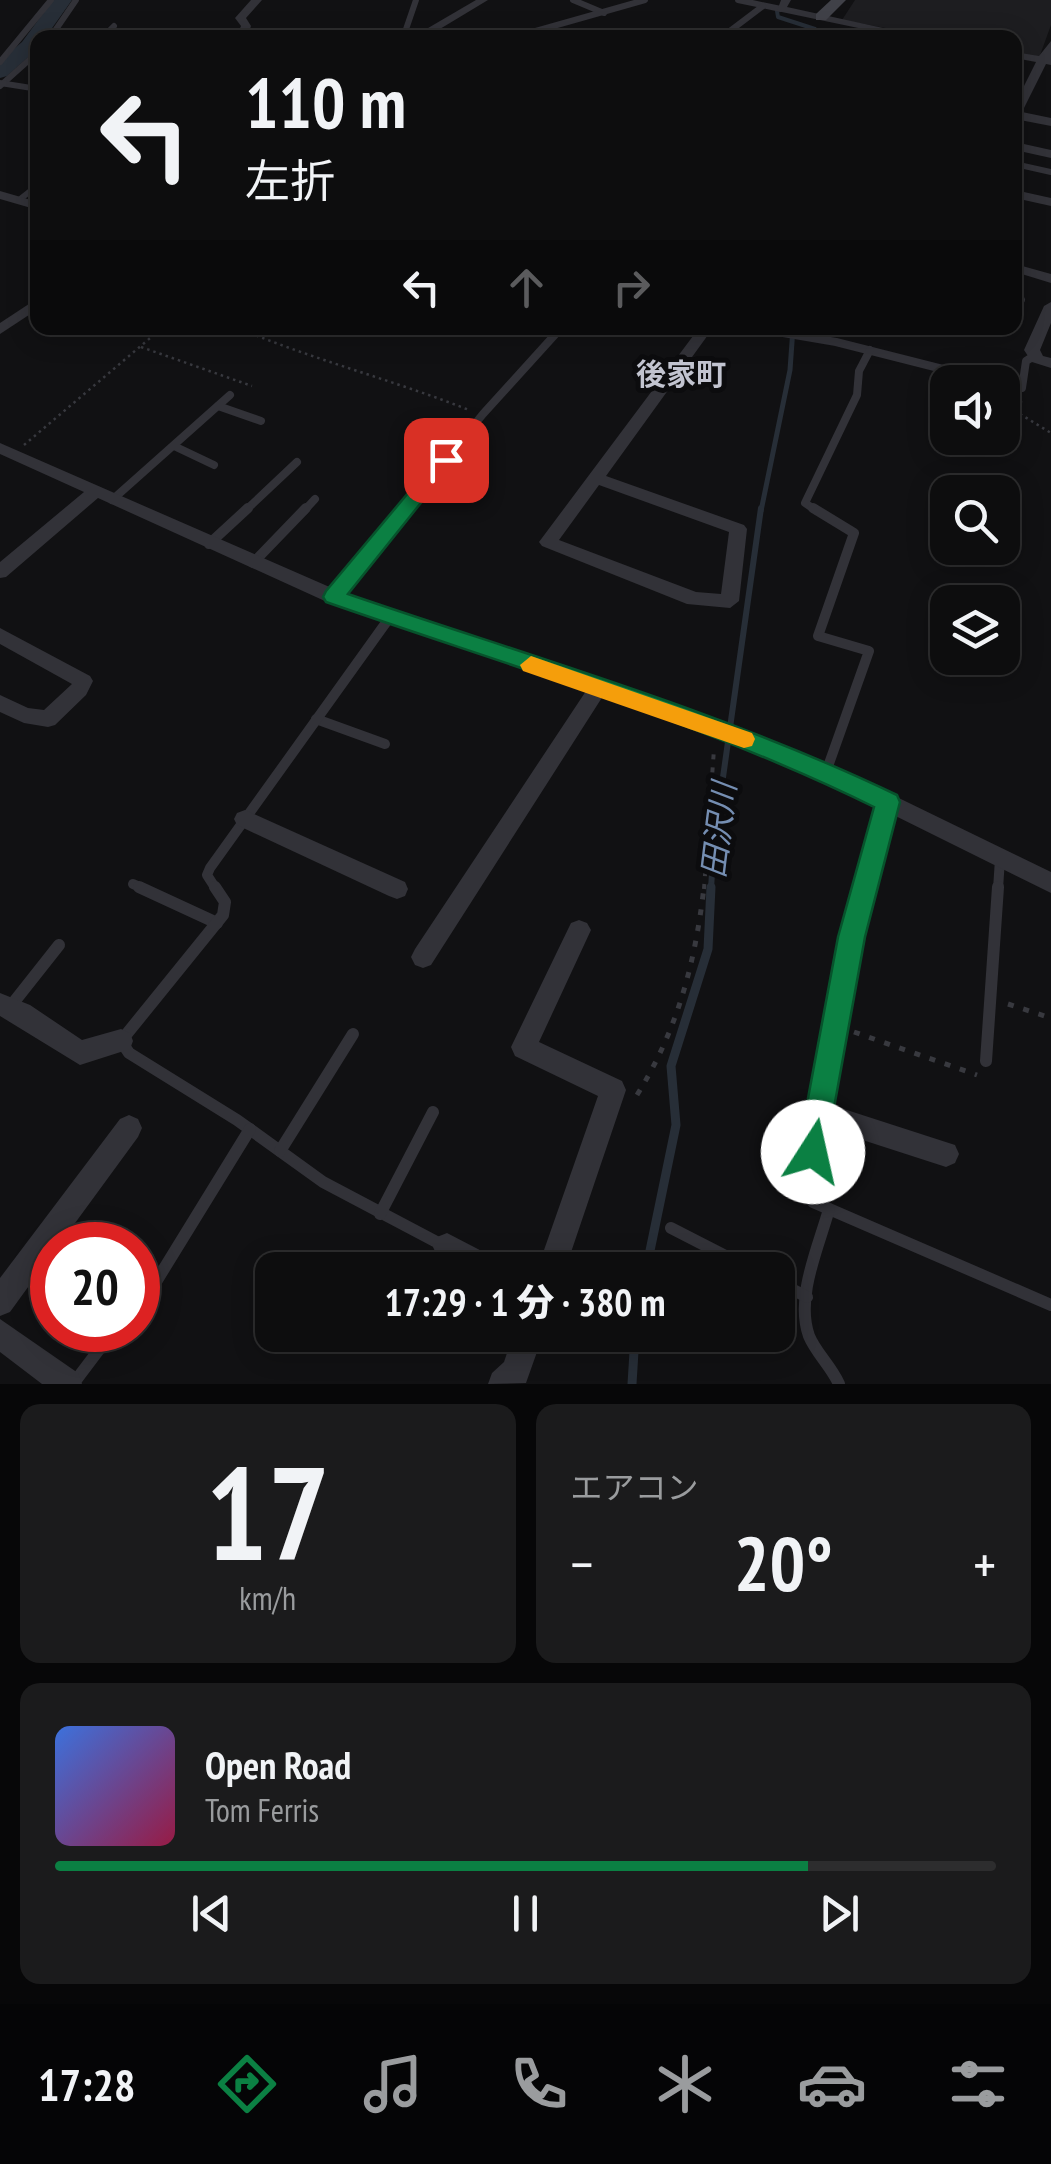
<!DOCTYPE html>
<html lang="ja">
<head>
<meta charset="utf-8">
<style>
	body { margin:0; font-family:"PT Sans Narrow","Noto Sans JP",sans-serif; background:#1b1b1c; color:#f1f3f6; height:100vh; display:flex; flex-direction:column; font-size:38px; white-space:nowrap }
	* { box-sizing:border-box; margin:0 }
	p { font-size:32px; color:#9a9c9e }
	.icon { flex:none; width:55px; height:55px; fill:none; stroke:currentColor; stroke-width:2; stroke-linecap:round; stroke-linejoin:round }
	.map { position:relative; height:1384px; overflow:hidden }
	.details { display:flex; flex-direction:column; gap:20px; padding:20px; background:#070708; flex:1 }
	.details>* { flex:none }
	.hud { position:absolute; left:30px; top:30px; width:992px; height:305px; border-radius:20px; box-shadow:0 5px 25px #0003,0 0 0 2px #2d2d2e; background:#0d0d0e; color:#f1f3f6; overflow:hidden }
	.tools { position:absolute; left:930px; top:365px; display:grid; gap:20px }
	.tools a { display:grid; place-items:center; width:90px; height:90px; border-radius:20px; background:#0d0d0e; box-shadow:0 5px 25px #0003,0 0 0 2px #2d2d2e; font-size:50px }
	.speed { position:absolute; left:30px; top:1222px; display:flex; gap:20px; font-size:50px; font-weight:700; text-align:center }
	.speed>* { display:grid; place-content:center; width:130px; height:130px; border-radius:50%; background:#0d0d0e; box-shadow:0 5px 25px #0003,0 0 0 2px #2d2d2e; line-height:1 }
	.speed .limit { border:15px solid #d22; background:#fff; color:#111 }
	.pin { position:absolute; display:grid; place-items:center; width:85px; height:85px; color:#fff; margin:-42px; border-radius:20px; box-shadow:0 5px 15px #0006 }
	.me { position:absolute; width:110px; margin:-55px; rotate:10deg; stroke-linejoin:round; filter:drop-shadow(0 0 8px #0008) }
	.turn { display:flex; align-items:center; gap:35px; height:210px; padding:0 50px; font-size:45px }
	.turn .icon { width:130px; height:130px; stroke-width:2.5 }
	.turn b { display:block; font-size:70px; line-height:85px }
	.lanes { display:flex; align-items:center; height:95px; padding:0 50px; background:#0003; justify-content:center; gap:50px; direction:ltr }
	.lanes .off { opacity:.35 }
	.big { font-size:75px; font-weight:800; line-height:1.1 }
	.details .card { flex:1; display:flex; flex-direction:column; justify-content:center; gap:15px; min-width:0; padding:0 35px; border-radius:20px; background:#1b1b1c }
	.details .dial { align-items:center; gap:0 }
	.dial b { font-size:130px; line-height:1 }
	.song { display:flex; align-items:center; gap:30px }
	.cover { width:120px; height:120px; border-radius:15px; background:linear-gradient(135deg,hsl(220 70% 55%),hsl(340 70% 35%)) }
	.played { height:10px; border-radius:5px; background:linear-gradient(90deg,#0b8043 80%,#2d2d2e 80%) }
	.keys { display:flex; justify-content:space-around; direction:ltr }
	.heat { display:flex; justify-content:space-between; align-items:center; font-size:55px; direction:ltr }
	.details .tiles { flex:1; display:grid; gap:20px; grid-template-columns:1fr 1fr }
	.card:last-child { grid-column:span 2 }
	.trip { position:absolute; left:255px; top:1252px; width:540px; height:100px; border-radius:20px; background:#0d0d0e; box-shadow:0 5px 25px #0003,0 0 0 2px #2d2d2e; font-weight:800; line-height:100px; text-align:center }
	.dock { display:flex; height:160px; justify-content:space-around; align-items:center; background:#050506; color:#9a9c9e }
	.dock .icon { width:70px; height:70px }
	.dock .active { color:#0b8043 }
	.dock b { font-size:45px; color:#f1f3f6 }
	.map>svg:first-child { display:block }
	.built { fill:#1d1d20 }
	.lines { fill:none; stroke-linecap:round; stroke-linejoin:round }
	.stream-far3 { stroke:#272e37; stroke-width:4 }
	.stream-far2 { stroke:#272e37; stroke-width:5 }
	.stream-far1 { stroke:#272e37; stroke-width:6 }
	.stream { stroke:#272e37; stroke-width:9 }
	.river { fill:#272e37; fill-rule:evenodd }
	.path-far2 { stroke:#38393f; stroke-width:2.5; stroke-dasharray:2.5 4; stroke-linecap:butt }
	.path-far1 { stroke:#38393f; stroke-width:4; stroke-dasharray:5 8; stroke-linecap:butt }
	.path { stroke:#38393f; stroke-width:5; stroke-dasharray:6 10; stroke-linecap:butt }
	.lane-far3 { stroke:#323238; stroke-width:6 }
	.lane-far2 { stroke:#323238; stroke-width:8 }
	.lane-far1 { stroke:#323238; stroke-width:10 }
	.lane { stroke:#323238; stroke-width:12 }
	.street { fill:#323238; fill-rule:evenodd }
	.secondary { fill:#404148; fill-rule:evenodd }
	.route { fill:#0b8043; stroke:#07532c; stroke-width:2.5 }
	.slow { fill:#f59e0b }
	.labels { text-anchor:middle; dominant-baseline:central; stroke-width:10; stroke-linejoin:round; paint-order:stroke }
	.far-quarter-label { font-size:30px; font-weight:bold; fill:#c2c4d0; stroke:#0c0c0e }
	.water-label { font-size:32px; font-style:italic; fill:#758eb2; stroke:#0c0c0e }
</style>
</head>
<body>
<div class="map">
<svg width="1051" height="1384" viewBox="0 0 1051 1384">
	<rect width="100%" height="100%" fill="#111113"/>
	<path class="built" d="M855,0H1051V25L1039,58L1015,53V38L934,37L842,20Z"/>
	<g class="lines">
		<path class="stream-far3" d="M777,11L778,17L815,29L821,38"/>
		<path class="stream-far2" d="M761,511L790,370L793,328"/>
		<path class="stream-far1" d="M711,889L714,841L761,508"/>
		<g class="stream">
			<path d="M646,1270L676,1125L671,1066L708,949L711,887"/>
			<path d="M632,1384L635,1335"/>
		</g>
		<path class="river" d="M53,0H72L45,38H38L36,50L7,76L0,78V61L22,42Z"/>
		<g class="path-far2">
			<path d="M238,328C314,360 393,380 469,410"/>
			<path d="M141,347L252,386"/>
			<path d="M1021,401L1020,414L1051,433"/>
			<path d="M24,445L162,328"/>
		</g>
		<path class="path-far1" d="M704,889L714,749"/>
		<g class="path">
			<path d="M1008,1004L1051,1018"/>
			<path d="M854,1032L977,1075"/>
			<path d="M637,1095C678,1029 695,963 704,887"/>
		</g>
		<g class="lane-far3">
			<path d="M573,0L604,13"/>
			<path d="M738,0L781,9"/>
			<path d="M50,38L76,0"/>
			<path d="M102,38L114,26"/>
			<path d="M403,38L416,0"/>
			<path d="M511,38L645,0"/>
			<path d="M689,38L696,32L722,37L763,6"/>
			<path d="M0,62L51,0"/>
			<path d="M0,86L38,52"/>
			<path d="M1015,164L1051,172"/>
			<path d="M19,200L38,185"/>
		</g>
		<g class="lane-far2">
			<path d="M1015,298L1021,300"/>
			<path d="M754,328L836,342L994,382"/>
			<path d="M1002,385L1022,388L1026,361L1034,356"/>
			<path d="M218,406L261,421"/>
			<path d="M174,446L214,465"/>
			<path d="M112,500L230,395"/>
			<path d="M245,511L297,462"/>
			<path d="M304,511L315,499"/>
			<path d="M404,511L483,414L561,328"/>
			<path d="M817,511L805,503L857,395L859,371L870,350"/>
		</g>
		<g class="lane-far1">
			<path d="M813,508L854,533L818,636L869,651L826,772"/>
			<path d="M209,544L248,508"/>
			<path d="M253,563L306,508"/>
			<path d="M334,597L406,508"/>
			<path d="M316,719L385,744"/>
			<path d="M133,884L144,889"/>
			<path d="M216,889L207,875L210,868L390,617"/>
			<path d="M865,889L888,803"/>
			<path d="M998,889L1000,859"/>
		</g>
		<g class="lane">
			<path d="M139,887L217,923"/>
			<path d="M215,887L225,902L223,915L121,1041L129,1053L237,1120L323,1182L446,1247"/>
			<path d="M866,887L852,937L806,1191L813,1202L1051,1305"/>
			<path d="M10,1007L59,945"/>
			<path d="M986,1061L998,887"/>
			<path d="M280,1151L353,1034"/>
			<path d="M829,1209C819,1246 795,1297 809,1336C816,1353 831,1366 839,1384"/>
			<path d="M380,1214L433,1112"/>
			<path d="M671,1228L753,1270"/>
			<path d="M778,1282L807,1297"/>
			<path d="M138,1311L250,1129"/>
			<path d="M73,1384L101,1347L120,1330"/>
		</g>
		<g class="street">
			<path d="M251,0H262L246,18L251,26L247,38H236L241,26L235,18Z"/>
			<path d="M476,0H488L425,38H411Z"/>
			<path d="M781,0H791L787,7L929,38H906L777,11Z"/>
			<path d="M1051,41V65L1046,64L1022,112L1051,118V126L1015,119V104L1036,62L1015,58V52L1039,56Z"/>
			<path d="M0,80L38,86V92L0,86Z"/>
			<path d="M1015,142L1051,150V158L1015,150Z"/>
			<path d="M1015,190L1051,198V206L1015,198Z"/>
			<path d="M0,191L38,202V210L0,199Z"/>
			<path d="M1015,264L1051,274V283L1015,272Z"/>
			<path d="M38,298V309L0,334V323Z"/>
			<path d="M1051,302V323L1040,350L1043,356L1051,358V368L1032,362L1024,350L1044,306Z"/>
			<path d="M699,328H713L606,476L744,525L747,529L739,601L730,608L687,604L542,546L539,542ZM599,485L729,532L721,594L696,592L559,540Z"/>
			<path d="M0,443L341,592L632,691L833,766L1051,872V893L819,778L603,696L431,965L423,968L415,965L411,957L415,949L586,691L327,602L98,498L6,577L0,578V562L84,492L0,454Z"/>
			<path d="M0,628L90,676L93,681L86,695L55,725L48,727L24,723L0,712V695L28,708L44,710L72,684L0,644Z"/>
			<path d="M245,810L405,882L408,889L405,896L397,899L389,896L237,825L234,819L237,813Z"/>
			<path d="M579,920L587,923L591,930L539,1042L622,1081L626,1090L565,1270H537L598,1096L515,1056L511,1047L571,923Z"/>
			<path d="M0,993L30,1005L82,1040L121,1029L130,1033L133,1041L130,1049L80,1065L0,1016Z"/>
			<path d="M819,1101L955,1145L959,1154L955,1163L946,1167L810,1123L806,1114L810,1105Z"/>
			<path d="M129,1115L138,1119L142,1128L138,1137L59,1245H52V1254L10,1312L0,1316V1278L120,1119Z"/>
			<path d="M447,1233L499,1260L503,1270C478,1270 444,1274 433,1247L437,1237Z"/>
			<path d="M0,1319L78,1373L82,1384H42L0,1352Z"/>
			<path d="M513,1335H543L526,1383L488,1384L492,1373L504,1362Z"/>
		</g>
		<path class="secondary" d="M831,0H846L826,20H816V14Z"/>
	</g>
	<path class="route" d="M446,454L452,456V464L348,594C532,657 722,711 897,795L900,802L865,937L824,1163L813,1168L802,1163L798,1152L838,937L874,807C700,721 509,666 326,602L323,597L326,591L439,456Z"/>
	<path class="slow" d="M531,656L752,733L755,739L752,746L744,748L523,671L520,665Z"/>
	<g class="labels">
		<g class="far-quarter-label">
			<text x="681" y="373">後家町</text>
		</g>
		<g class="water-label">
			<text transform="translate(718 830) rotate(-83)">田沢川</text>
		</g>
	</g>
</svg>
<div class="tools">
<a><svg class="icon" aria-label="sound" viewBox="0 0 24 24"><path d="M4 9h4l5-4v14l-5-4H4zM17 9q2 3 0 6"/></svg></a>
<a><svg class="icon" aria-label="search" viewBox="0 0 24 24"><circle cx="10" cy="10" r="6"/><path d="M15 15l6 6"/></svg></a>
<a><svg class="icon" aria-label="layers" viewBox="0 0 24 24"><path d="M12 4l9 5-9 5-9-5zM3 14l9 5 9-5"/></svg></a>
</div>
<div class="speed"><div class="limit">20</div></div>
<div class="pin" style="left:446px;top:460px;background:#d93025"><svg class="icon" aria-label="arrive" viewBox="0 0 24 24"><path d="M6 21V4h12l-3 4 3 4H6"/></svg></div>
<svg class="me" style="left:813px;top:1152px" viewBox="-20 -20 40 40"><circle r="19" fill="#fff"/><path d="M0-13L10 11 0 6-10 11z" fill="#0b8043"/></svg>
<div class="trip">17:29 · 1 分 · 380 m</div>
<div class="hud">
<div class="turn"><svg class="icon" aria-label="left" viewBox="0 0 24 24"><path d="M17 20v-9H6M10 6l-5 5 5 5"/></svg><div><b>110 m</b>左折</div></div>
<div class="lanes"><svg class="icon" aria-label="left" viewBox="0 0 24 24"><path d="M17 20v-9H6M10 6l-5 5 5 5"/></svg><svg class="icon off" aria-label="ahead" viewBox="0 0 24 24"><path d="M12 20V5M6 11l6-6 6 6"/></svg><svg class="icon off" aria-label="right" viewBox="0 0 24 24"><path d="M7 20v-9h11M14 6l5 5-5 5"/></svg></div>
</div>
</div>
<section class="details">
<div class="tiles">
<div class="card dial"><b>17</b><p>km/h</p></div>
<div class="card"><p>エアコン</p>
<div class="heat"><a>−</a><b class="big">20°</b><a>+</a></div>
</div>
<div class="card">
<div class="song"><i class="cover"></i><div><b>Open Road</b><p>Tom Ferris</p></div></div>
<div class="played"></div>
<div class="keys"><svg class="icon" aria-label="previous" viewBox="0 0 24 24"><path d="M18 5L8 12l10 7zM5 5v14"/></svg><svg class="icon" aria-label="pause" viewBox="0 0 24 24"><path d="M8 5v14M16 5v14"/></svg><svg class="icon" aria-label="next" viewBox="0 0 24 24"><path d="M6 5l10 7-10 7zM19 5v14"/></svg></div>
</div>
</div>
</section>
<nav class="dock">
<b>17:28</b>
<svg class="icon active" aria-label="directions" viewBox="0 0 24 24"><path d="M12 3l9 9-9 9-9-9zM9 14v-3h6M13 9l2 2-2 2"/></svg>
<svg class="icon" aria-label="music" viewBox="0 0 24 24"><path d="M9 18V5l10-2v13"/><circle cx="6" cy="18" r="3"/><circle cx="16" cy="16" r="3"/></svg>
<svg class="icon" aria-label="phone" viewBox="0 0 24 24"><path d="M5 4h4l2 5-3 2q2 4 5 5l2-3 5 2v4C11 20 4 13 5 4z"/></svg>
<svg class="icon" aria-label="climate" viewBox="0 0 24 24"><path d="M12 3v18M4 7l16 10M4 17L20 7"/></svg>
<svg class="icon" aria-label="car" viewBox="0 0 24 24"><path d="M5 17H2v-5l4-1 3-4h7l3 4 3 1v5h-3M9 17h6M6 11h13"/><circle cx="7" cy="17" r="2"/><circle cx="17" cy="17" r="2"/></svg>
<svg class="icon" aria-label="filters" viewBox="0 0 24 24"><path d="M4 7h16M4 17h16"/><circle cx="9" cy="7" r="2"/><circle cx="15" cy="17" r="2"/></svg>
</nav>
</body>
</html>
